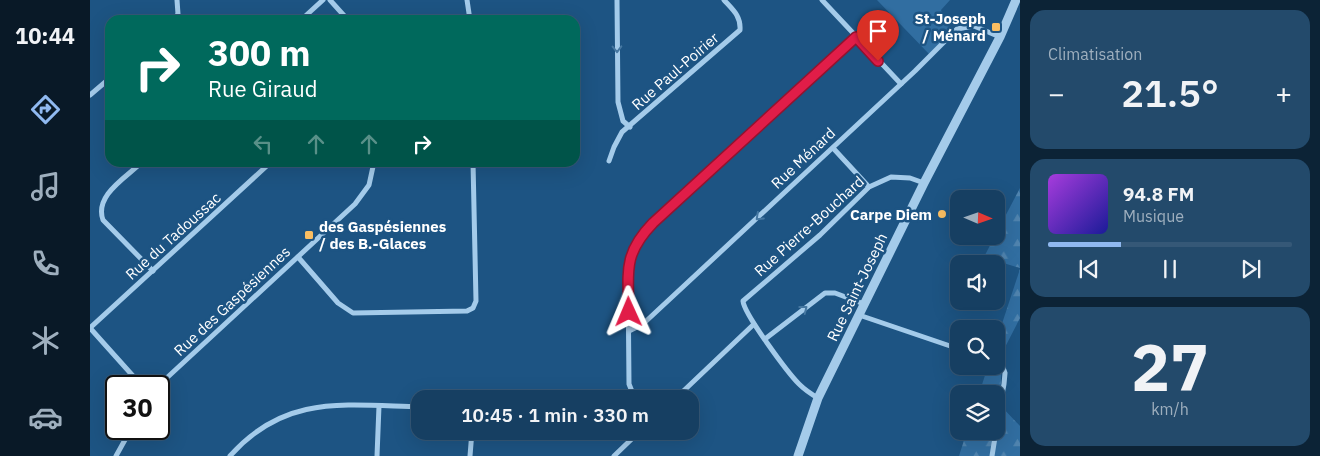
<!DOCTYPE html>
<html lang="fr">
<head>
<meta charset="utf-8">
<style>
	body { margin:0; font-family:"IBM Plex Sans",sans-serif; background:#234a6b; color:#f1f3f6; height:100vh; display:flex; flex-direction:column; font-size:19px; white-space:nowrap }
	* { box-sizing:border-box; margin:0 }
	p { font-size:16px; color:#9eafbe }
	.icon { flex:none; width:28px; height:28px; fill:none; stroke:currentColor; stroke-width:2; stroke-linecap:round; stroke-linejoin:round }
	.map { position:relative; flex:1; overflow:hidden }
	.panel { display:flex; flex-direction:column; gap:10px; padding:10px; background:#0c2336; width:300px }
	.panel>* { flex:none }
	.guide { position:absolute; left:15px; top:15px; width:475px; height:152px; border-radius:15px; box-shadow:0 5px 20px #0002,0 0 0 1px #355877; background:#00695c; color:#fff; overflow:hidden }
	.needle { width:32px; rotate:92deg }
	.buttons { position:absolute; left:860px; top:190px; display:grid; gap:10px }
	.buttons a { display:grid; place-items:center; width:55px; height:55px; border-radius:10px; background:#163f62; box-shadow:0 5px 20px #0002,0 0 0 1px #355877; font-size:25px }
	.speed { position:absolute; left:15px; top:375px; display:flex; gap:10px; font-size:25px; font-weight:700; text-align:center }
	.speed>* { display:grid; place-content:center; width:65px; height:65px; border-radius:50%; background:#163f62; box-shadow:0 5px 20px #0002,0 0 0 1px #355877; line-height:1 }
	.speed .limit { border:2px solid #111; border-radius:8px; background:#fff; color:#111 }
	.pin { position:absolute; display:grid; place-items:center; width:42px; height:42px; color:#fff; margin:-51px -21px; border-radius:50% 50% 50% 0; rotate:-45deg; box-shadow:0 0 5px #0007 }
	.pin .icon { rotate:45deg }
	.me { position:absolute; width:55px; margin:-28px; rotate:359deg; stroke-linejoin:round; filter:drop-shadow(0 0 4px #0008) }
	.turn { display:flex; align-items:center; gap:18px; height:105px; padding:0 20px; font-size:22px }
	.turn .icon { width:65px; height:65px; stroke-width:2.5 }
	.turn b { display:block; font-size:35px; line-height:42px }
	.lanes { display:flex; align-items:center; height:48px; padding:0 20px; background:#0003; justify-content:center; gap:25px; direction:ltr }
	.lanes .off { opacity:.35 }
	.big { font-size:38px; font-weight:600; line-height:1.1 }
	.panel .widget { flex:1; display:flex; flex-direction:column; justify-content:center; gap:8px; min-width:0; padding:0 18px; border-radius:15px; background:#234a6b }
	.panel .dial { align-items:center; gap:0 }
	.dial b { font-size:65px; line-height:1 }
	.song { display:flex; align-items:center; gap:15px }
	.cover { width:60px; height:60px; border-radius:8px; background:linear-gradient(135deg,hsl(280 70% 55%),hsl(240 70% 35%)) }
	.played { height:5px; border-radius:2px; background:linear-gradient(90deg,#90b9f0 30%,#355877 30%) }
	.keys { display:flex; justify-content:space-around; direction:ltr }
	.heat { display:flex; justify-content:space-between; align-items:center; font-size:28px; direction:ltr }
	.trip { position:absolute; left:321px; top:390px; width:288px; height:50px; border-radius:15px; background:#163f62; box-shadow:0 5px 20px #0002,0 0 0 1px #355877; font-weight:600; line-height:50px; text-align:center }
	main { display:flex; flex:1; min-height:0 }
	.menu { display:flex; flex-direction:column; width:90px; justify-content:space-around; align-items:center; background:#091927; color:#9eafbe }
	.menu .icon { width:35px; height:35px }
	.menu .current { color:#90b9f0 }
	.menu b { font-size:22px; color:#f1f3f6 }
	.map>svg:first-child { display:block }
	.forest { fill:url(#forest-firs) }
	.park { fill:#316ea1 }
	.lines { fill:none; stroke-linecap:round; stroke-linejoin:round }
	.minor { stroke:#a4cbea; stroke-width:5 }
	.tertiary { stroke:#a4cbea; stroke-width:9 }
	.oneway { stroke:#4678a2 }
	.route-casing { stroke:#92132f; stroke-width:12 }
	.route { stroke:#e11d48; stroke-width:9 }
	.poi-dot { fill:#fabe62; stroke:#1d5483; stroke-width:2 }
	.labels { text-anchor:middle; dominant-baseline:central; stroke-width:5; stroke-linejoin:round; paint-order:stroke }
	.poi-label { font-size:15px; font-weight:bold; fill:#fff; stroke:#1d5483; text-anchor:end }
	.street-label { font-size:15px; fill:#fff; stroke:#1d5483 }
</style>
</head>
<body>
<main>
<nav class="menu">
<b>10:44</b>
<svg class="icon current" aria-label="directions" viewBox="0 0 24 24"><path d="M12 3l9 9-9 9-9-9zM9 14v-3h6M13 9l2 2-2 2"/></svg>
<svg class="icon" aria-label="music" viewBox="0 0 24 24"><path d="M9 18V5l10-2v13"/><circle cx="6" cy="18" r="3"/><circle cx="16" cy="16" r="3"/></svg>
<svg class="icon" aria-label="phone" viewBox="0 0 24 24"><path d="M5 4h4l2 5-3 2q2 4 5 5l2-3 5 2v4C11 20 4 13 5 4z"/></svg>
<svg class="icon" aria-label="climate" viewBox="0 0 24 24"><path d="M12 3v18M4 7l16 10M4 17L20 7"/></svg>
<svg class="icon" aria-label="car" viewBox="0 0 24 24"><path d="M5 17H2v-5l4-1 3-4h7l3 4 3 1v5h-3M9 17h6M6 11h13"/><circle cx="7" cy="17" r="2"/><circle cx="17" cy="17" r="2"/></svg>
</nav>
<div class="map">
<svg width="930" height="456" viewBox="0 0 930 456">
	<defs>
		<pattern id="forest-firs" width="22" height="20" patternUnits="userSpaceOnUse" patternTransform="scale(1.25)"><rect width="22" height="20" fill="#316ea1"/><path d="M5 1l3.5 6h-7zM16 11l3.5 6h-7z" fill="#5084af"/></pattern>
	</defs>
	<rect width="100%" height="100%" fill="#1d5483"/>
	<g class="forest">
		<path d="M930,188V268L894,257Z"/>
		<path d="M930,269V318L912,353L910,405L930,426V456H869L877,431H906V394H889L898,366H906V342Z"/>
	</g>
	<path class="park" d="M787,0H860L851,10L862,33L839,54Z"/>
	<g class="lines">
		<g class="minor">
			<path d="M240,0L258,20"/>
			<path d="M377,0L380,20"/>
			<path d="M527,0L528,102L533,121L540,127"/>
			<path d="M732,0L811,84"/>
			<path d="M84,20L88,14L87,0"/>
			<path d="M211,20L233,0"/>
			<path d="M0,95L20,78"/>
			<path d="M743,148L779,187"/>
			<path d="M519,161L524,147L532,132L650,30C651,16 643,10 634,0"/>
			<path d="M52,162C37,177 4,195 13,220L63,271"/>
			<path d="M208,257L248,303L263,313L377,311L383,308L386,301L383,162"/>
			<path d="M769,315L869,349"/>
			<path d="M0,328L181,162"/>
			<path d="M0,328L52,386"/>
			<path d="M539,331L553,324L825,71L867,29L884,26L910,37"/>
			<path d="M675,339L735,293H745L774,304"/>
			<path d="M906,359L910,360L915,373L914,384L906,428"/>
			<path d="M68,386L265,204L279,185L284,162"/>
			<path d="M728,398C721,394 715,390 709,384C698,373 654,314 653,301L730,235L779,187L801,177L820,178L834,183"/>
			<path d="M545,399L539,384L538,275C540,252 548,240 563,223L765,37"/>
			<path d="M585,399L664,324"/>
			<path d="M26,456L41,429"/>
			<path d="M140,456C195,394 254,405 330,407"/>
			<path d="M287,456L289,406"/>
			<path d="M380,456L382,431"/>
			<path d="M524,456L550,431"/>
			<path d="M902,456L906,431"/>
		</g>
		<path class="tertiary" d="M708,456L728,398L834,183L910,37L926,0"/>
	</g>
	<defs><path id="oneway-chevron" d="M-2-3.5L2.5 0L-2 3.5" fill="none" stroke-width="1.6" stroke-linecap="round" stroke-linejoin="round" transform="scale(1.25)"/></defs>
	<g class="oneway">
		<use href="#oneway-chevron" transform="translate(527 49) rotate(89)"/>
		<use href="#oneway-chevron" transform="translate(669 217) rotate(137)"/>
		<use href="#oneway-chevron" transform="translate(714 309) rotate(-38)"/>
	</g>
	<g class="lines">
		<defs>
			<path id="route" d="M539,312C538,272 533,254 563,223L766,37L788,61"/>
		</defs>
		<use href="#route" class="route-casing"/>
		<use href="#route" class="route"/>
	</g>
	<g class="poi-dot">
		<rect x="901" y="22" width="10" height="10" rx="2.5"/>
		<circle cx="852" cy="214" r="5"/>
		<rect x="214" y="230" width="10" height="10" rx="2.5"/>
	</g>
	<g class="labels">
		<g class="poi-label">
			<text x="896" y="18">St-Joseph<tspan x="896" dy="17">/ Ménard</tspan></text>
			<text x="842" y="214">Carpe Diem</text>
			<text x="229" y="226" text-anchor="start">des Gaspésiennes<tspan x="229" dy="17">/ des B.-Glaces</tspan></text>
		</g>
		<g class="street-label">
			<text transform="translate(585 71) rotate(-41)">Rue Paul-Poirier</text>
			<text transform="translate(713 158) rotate(-43)">Rue Ménard</text>
			<text transform="translate(719 226) rotate(-42)">Rue Pierre-Bouchard</text>
			<text transform="translate(83 236) rotate(-42)">Rue du Tadoussac</text>
			<text transform="translate(767 287) rotate(-64)">Rue Saint-Joseph</text>
			<text transform="translate(142 301) rotate(-43)">Rue des Gaspésiennes</text>
		</g>
	</g>
</svg>
<div class="buttons">
<a><svg class="needle" viewBox="-14 -14 28 28"><path d="M0-13l5 13h-10z" fill="#e53935"/><path d="M0 13l5-13h-10z" fill="#9eafbe"/></svg></a>
<a><svg class="icon" aria-label="sound" viewBox="0 0 24 24"><path d="M4 9h4l5-4v14l-5-4H4zM17 9q2 3 0 6"/></svg></a>
<a><svg class="icon" aria-label="search" viewBox="0 0 24 24"><circle cx="10" cy="10" r="6"/><path d="M15 15l6 6"/></svg></a>
<a><svg class="icon" aria-label="layers" viewBox="0 0 24 24"><path d="M12 4l9 5-9 5-9-5zM3 14l9 5 9-5"/></svg></a>
</div>
<div class="speed"><div class="limit">30</div></div>
<div class="pin" style="left:788px;top:61px;background:#d93025"><svg class="icon" aria-label="arrive" viewBox="0 0 24 24"><path d="M6 21V4h12l-3 4 3 4H6"/></svg></div>
<svg class="me" style="left:539px;top:312px" viewBox="-20 -20 40 40"><path d="M0-17L14 15 0 8-14 15z" fill="#e11d48" stroke="#fff" stroke-width="4"/></svg>
<div class="trip">10:45 · 1 min · 330 m</div>
<div class="guide">
<div class="turn"><svg class="icon" aria-label="right" viewBox="0 0 24 24"><path d="M7 20v-9h11M14 6l5 5-5 5"/></svg><div><b>300 m</b>Rue Giraud</div></div>
<div class="lanes"><svg class="icon off" aria-label="left" viewBox="0 0 24 24"><path d="M17 20v-9H6M10 6l-5 5 5 5"/></svg><svg class="icon off" aria-label="ahead" viewBox="0 0 24 24"><path d="M12 20V5M6 11l6-6 6 6"/></svg><svg class="icon off" aria-label="ahead" viewBox="0 0 24 24"><path d="M12 20V5M6 11l6-6 6 6"/></svg><svg class="icon" aria-label="right" viewBox="0 0 24 24"><path d="M7 20v-9h11M14 6l5 5-5 5"/></svg></div>
</div>
</div>
<section class="panel">
<div class="widget"><p>Climatisation</p>
<div class="heat"><a>−</a><b class="big">21.5°</b><a>+</a></div>
</div>
<div class="widget">
<div class="song"><i class="cover"></i><div><b>94.8 FM</b><p>Musique</p></div></div>
<div class="played"></div>
<div class="keys"><svg class="icon" aria-label="previous" viewBox="0 0 24 24"><path d="M18 5L8 12l10 7zM5 5v14"/></svg><svg class="icon" aria-label="pause" viewBox="0 0 24 24"><path d="M8 5v14M16 5v14"/></svg><svg class="icon" aria-label="next" viewBox="0 0 24 24"><path d="M6 5l10 7-10 7zM19 5v14"/></svg></div>
</div>
<div class="widget dial"><b>27</b><p>km/h</p></div>
</section>
</main>
</body>
</html>
